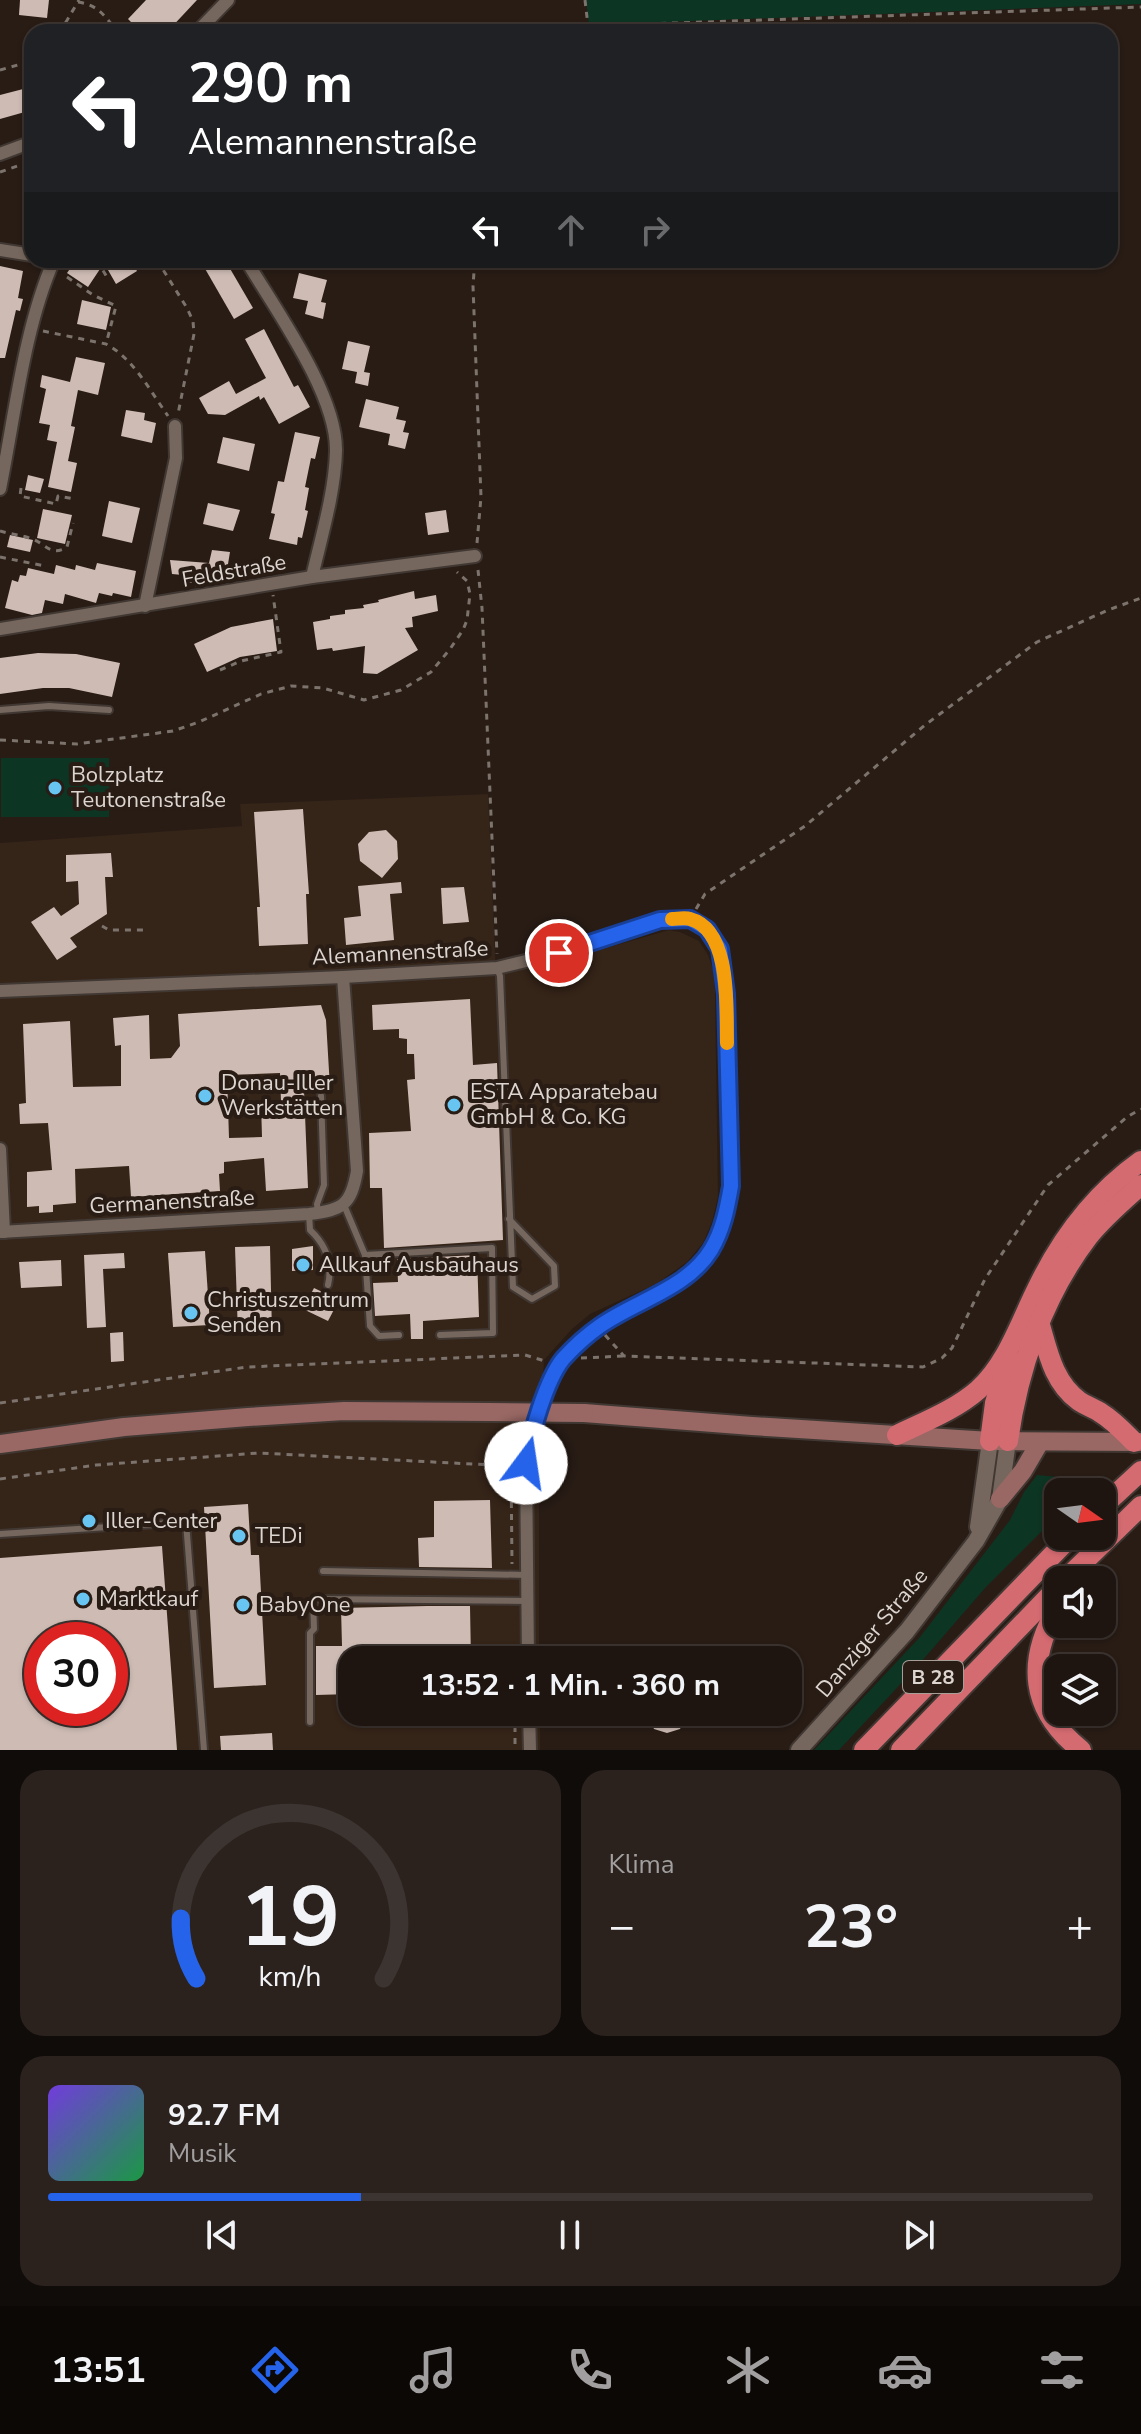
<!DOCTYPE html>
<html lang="de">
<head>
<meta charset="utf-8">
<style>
	body { margin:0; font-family:"Nunito Sans",sans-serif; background:#2b221e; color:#f1f3f6; height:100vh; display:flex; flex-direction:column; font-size:30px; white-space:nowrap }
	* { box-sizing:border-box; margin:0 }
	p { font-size:26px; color:#a19f9f }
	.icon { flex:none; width:44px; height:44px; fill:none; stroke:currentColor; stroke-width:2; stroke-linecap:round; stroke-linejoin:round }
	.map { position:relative; height:1750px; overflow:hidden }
	.details { display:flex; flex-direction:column; gap:20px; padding:20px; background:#100c09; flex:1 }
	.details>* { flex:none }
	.banner { position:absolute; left:24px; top:24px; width:1094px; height:244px; border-radius:24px; box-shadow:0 2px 6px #0004,0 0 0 2px #3c3430; background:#202124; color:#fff; overflow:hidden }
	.needle { width:52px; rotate:104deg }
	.fabs { position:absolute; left:1044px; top:1478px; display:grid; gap:16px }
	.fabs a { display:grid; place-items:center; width:72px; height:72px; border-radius:16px; background:#1e1510; box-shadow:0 2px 6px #0004,0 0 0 2px #3c3430; font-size:40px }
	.speed { position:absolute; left:24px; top:1622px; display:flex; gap:16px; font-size:40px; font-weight:700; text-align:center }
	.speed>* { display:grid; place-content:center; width:104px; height:104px; border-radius:50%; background:#1e1510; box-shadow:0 2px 6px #0004,0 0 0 2px #3c3430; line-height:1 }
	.speed .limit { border:12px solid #d22; background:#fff; color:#111 }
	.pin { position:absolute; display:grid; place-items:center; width:68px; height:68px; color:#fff; margin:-34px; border:4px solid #fff; border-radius:50%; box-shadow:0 2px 8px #0007 }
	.me { position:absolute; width:88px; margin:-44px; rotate:14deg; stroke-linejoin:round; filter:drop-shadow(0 0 6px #0008) }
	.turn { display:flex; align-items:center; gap:28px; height:168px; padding:0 32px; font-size:36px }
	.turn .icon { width:104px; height:104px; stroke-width:2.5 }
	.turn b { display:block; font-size:56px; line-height:68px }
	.lanes { display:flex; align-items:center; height:76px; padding:0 32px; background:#0003; justify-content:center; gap:40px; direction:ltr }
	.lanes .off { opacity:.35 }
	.big { font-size:60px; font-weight:700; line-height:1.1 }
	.details .widget { flex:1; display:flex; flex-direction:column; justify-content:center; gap:12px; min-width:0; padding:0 28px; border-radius:24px; background:#2b221e }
	.details .dial { align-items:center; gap:0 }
	.dial svg { height:208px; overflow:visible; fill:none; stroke:#3c3430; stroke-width:7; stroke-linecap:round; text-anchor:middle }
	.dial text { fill:#f1f3f6; stroke:none }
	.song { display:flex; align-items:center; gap:24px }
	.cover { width:96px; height:96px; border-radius:12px; background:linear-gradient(135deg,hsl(260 70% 55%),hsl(140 70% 35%)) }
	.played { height:8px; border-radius:4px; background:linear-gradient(90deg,#2563eb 30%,#3c3430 30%) }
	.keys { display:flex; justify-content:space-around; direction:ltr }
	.heat { display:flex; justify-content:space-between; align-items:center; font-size:44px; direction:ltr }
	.details .tiles { flex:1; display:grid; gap:20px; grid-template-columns:1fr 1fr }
	.widget:last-child { grid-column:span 2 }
	.trip { position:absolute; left:338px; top:1646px; width:464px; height:80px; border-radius:24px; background:#1e1510; box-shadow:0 2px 6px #0004,0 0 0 2px #3c3430; font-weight:700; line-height:80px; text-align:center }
	.menu { display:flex; height:128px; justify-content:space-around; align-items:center; background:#0c0806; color:#a19f9f }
	.menu .icon { width:56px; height:56px }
	.menu .current { color:#2563eb }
	.menu b { font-size:36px; color:#f1f3f6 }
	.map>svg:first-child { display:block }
	.built { fill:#352418; fill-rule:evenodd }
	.green { fill:#0d3523 }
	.building { fill:#cdbbb4; fill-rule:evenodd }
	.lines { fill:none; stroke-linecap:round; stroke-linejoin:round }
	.service-casing { stroke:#413833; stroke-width:10 }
	.minor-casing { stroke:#413833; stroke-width:16 }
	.tertiary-casing { stroke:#413833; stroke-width:20 }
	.secondary-casing { stroke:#413833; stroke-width:22 }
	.trunk-casing { stroke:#413833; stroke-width:24 }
	.path { stroke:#7d736d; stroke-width:3; stroke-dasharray:6 6; stroke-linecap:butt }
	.service { stroke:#75675d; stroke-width:6 }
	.minor { stroke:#75675d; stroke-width:12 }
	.tertiary { stroke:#75675d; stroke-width:16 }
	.secondary { stroke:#996864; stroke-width:18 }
	.trunk { stroke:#d46b71; stroke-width:20 }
	.secondary-bridge-casing { stroke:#413833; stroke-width:22; stroke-linecap:butt }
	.secondary-bridge { stroke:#996864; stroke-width:18 }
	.route-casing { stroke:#184099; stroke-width:20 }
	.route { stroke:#2563eb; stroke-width:14 }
	.slow { stroke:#f59e0b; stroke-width:14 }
	.poi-dot { fill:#68c4f0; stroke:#281c15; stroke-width:3 }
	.labels { text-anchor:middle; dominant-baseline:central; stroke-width:8; stroke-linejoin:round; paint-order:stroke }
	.shield { fill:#281c15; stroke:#a79e98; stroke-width:2 }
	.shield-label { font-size:20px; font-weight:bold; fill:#ddd5d0 }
	.street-label { font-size:22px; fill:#ddd5d0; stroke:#281c15 }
	.poi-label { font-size:22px; fill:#ddd5d0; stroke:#281c15; text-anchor:start }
</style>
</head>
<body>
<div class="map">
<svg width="1141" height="1750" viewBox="0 0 1141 1750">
	<rect width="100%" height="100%" fill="#281c15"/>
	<path class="built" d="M488,794L496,975L561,961L669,930L680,932L699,941L708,955L713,969L715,990L718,1197L712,1222L703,1243L687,1262L656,1284L590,1314L572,1329L544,1360L539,1483V1660H352V1712H540V1750H0V843L242,826L240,804ZM42,1640H110V1708H42Z"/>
	<g class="green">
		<path d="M586,0H1141V4L589,25Z"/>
		<rect x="1" y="758" width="108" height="59"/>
		<path d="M1037,1475L1093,1480L1081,1492H1058V1515L986,1587L921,1662L839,1750H814L920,1637L1010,1520L1024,1492Z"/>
	</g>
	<g class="building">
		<path d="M20,0H49L47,18L19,15Z"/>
		<path d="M146,0H197L167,32H141L128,19Z"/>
		<path d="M27,88L32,110L0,119V95Z"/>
		<path d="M76,260H131L137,271L116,284L104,263L88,287L67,273Z"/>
		<path d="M200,260H225L253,308L234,319Z"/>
		<path d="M0,266L23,271L18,298L23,299L20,311L16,310L5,358H0Z"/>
		<path d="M299,273L327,280L321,302L326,303L323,319L305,314L308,301L293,298Z"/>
		<path d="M82,300L111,307L106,330L77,324Z"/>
		<path d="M264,329L294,387L298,385L310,407L279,424L264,397L260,400L259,396L225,415L208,414L199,398L229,381L236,394L266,378L245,339Z"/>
		<path d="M348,341L370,346L364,372L370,373L368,386L355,383L357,372L342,369Z"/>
		<path d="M76,357L105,363L98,395L78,390L71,426L75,427L68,461L77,463L71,492L48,487L57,442L47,440L50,425L39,423L46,389L40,387L42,375L70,382Z"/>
		<path d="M366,399L399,407L396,419L406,421L403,432L409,433L405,449L388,445L390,434L359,427Z"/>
		<path d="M126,410L145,413L144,420L156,423L152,443L121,436Z"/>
		<path d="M295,432L320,437L315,459L311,458L305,487L309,488L305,510L308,511L302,538L298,537L297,545L269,539L275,514L271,513L278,481L284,482Z"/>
		<path d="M223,437L255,444L249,471L217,463Z"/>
		<path d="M28,475L44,479L40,493L25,490Z"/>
		<path d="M109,501L140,508L132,543L102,536Z"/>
		<path d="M208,503L240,510L233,531L203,524Z"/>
		<path d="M43,509L72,515L65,544L37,538Z"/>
		<path d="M446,510L449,532L428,535L425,513Z"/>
		<path d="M10,535L33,540L30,552L7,547Z"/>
		<path d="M212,550L230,552L225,582L195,587V583H186L183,575L172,574L170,560L209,563Z"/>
		<path d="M97,563L136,571L131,597L113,593L112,596L99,593L96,603L65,594L63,604L45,600L42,613L32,615L5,608L12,580L18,582L20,575L26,576L28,568L54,574L56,565L75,570L76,565L95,570Z"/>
		<path d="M414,591L415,599L436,595L438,611L412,617L413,627L405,628L418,650L377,674L363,673L365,646L333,651L332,648L317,650L313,622L330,619V616L345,614V610L364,608L363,605L379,602L378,600Z"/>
		<path d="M273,619L277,651L240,657L207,672L194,644L231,627Z"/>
		<path d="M38,653L76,654L120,663L112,697L69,688H43L0,694V658Z"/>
		<path d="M303,809L309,894H306L308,944L259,946L257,907H260L254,812Z"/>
		<path d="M386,830L397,841L398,859L382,878L360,861L358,844L369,832Z"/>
		<path d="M111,853L113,877H105L107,914L70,938L77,947L57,960L31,922L54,907L61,916L79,904L78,881L66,882V855Z"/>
		<path d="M401,882L402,893L390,894L394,940L346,945L344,918L361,916L358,886Z"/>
		<path d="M464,887L469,922L443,924L441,888Z"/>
		<path d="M470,999L473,1065L497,1063L503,1240L384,1248L382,1188H370L369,1133L411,1131L407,1080L415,1079L414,1054H407V1039L399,1038V1029L373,1030L372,1005Z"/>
		<path d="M321,1005L326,1020L330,1088L304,1090L308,1188L266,1191L264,1158L224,1162V1173L219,1174L220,1191L131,1197L129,1166L75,1169L76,1203L53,1205V1212L39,1213V1206L27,1207V1172L52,1170L48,1123L20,1124L19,1104L26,1103L23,1024L70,1021L73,1087L121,1086V1045L115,1046L113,1018L149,1015L150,1059L171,1058L180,1046L178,1014ZM280,1073L281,1102L261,1103L262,1137L229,1138L227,1075Z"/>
		<path d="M270,1246L272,1333L238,1334L235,1247Z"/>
		<path d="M313,1246V1270L292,1271V1249Z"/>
		<path d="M205,1251L210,1325L173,1327L168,1253Z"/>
		<path d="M124,1253L125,1268L103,1269L106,1327L87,1328L84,1255Z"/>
		<path d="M477,1255L479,1317L423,1321V1339H411L410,1314L375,1316L373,1283L398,1282L397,1259Z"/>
		<path d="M61,1260L62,1286L21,1288L19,1262Z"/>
		<path d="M314,1288L339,1300L328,1321L303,1309Z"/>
		<path d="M123,1332L124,1361L111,1362L110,1333Z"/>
		<path d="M490,1500L492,1568L419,1567L418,1538L434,1537V1501Z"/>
		<path d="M248,1504L251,1555H259L266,1685L214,1688L204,1507Z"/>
		<path d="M162,1546L177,1750H0V1558ZM42,1640H110V1708H42Z"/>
		<path d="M427,1606H470L471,1660H352V1694L316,1695V1646H342L341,1608Z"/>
		<path d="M646,1712H688L680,1729L667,1733L654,1729Z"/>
		<path d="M272,1733L273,1750H221L220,1736Z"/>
	</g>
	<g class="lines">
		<defs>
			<g id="service">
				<path d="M0,710L49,706L109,710"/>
				<path d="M497,968L500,976L513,1287L532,1299L555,1286L554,1266L509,1219"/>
				<path d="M344,1205L365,1255L492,1248L493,1333L440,1335"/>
				<path d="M318,1213L317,1204L324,1185L321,1096"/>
				<path d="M309,1214L310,1230C326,1245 333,1263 328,1285"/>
				<path d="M365,1255L370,1326L379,1336L399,1335"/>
				<path d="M0,1534L186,1522L204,1750"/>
				<path d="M323,1571L528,1575"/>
				<path d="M310,1722V1633L314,1629L313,1599L528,1601"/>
			</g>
			<g id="minor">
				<path d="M197,32L228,0"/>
				<path d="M0,154L32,142"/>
				<path d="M0,250L32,255"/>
				<path d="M246,260C275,309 337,394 336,451C335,492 321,538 312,577"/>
				<path d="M0,489C15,415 24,328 54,260"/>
				<path d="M145,606L176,458L175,426"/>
				<path d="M0,629L312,577L475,556"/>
				<path d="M0,991L343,977L497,968L559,953L660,920L690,919L707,929L720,949L726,994L731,1186C727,1209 723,1230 711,1250C687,1289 635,1302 600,1326C587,1335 573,1348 563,1359C546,1380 530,1437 526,1463L528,1660"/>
				<path d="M0,1149L4,1232"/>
				<path d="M0,1232L309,1214C343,1210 351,1205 357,1171L343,977"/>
				<path d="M529,1712L530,1750"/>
			</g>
			<g id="tertiary">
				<path d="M978,1527L990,1441"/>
				<path d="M799,1750L907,1631L976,1541L1000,1499L1008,1441"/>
			</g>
			<g id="secondary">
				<path d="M584,1413L752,1426L990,1441L1141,1442"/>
				<path d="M0,1444L124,1427L248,1417L344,1411L488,1412"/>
				<path d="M1000,1499L1023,1471L1040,1442"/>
			</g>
			<g id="trunk">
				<path d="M1040,1325C1048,1353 1054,1383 1079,1401C1086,1406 1094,1408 1101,1413C1114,1421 1123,1431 1134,1442"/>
				<path d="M897,1435C924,1422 955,1410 978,1390C1007,1364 1020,1323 1037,1289C1061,1239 1096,1193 1141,1161"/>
				<path d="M990,1441L995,1403L1009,1358"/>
				<path d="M1008,1441C1018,1369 1043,1296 1088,1237C1103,1218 1123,1201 1141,1185"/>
				<path d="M1102,1507L1141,1471"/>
				<path d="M1065,1580L1141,1506"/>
				<path d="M1058,1607C1026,1661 1030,1710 1081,1750"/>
				<path d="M864,1750L1071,1536"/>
				<path d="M901,1750L1058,1587"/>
			</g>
		</defs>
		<use href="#service" class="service-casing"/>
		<use href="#minor" class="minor-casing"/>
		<use href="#tertiary" class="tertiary-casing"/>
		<use href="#secondary" class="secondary-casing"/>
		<use href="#trunk" class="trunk-casing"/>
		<g class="path">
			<path d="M585,0L588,26L586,32"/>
			<path d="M78,2C99,5 105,17 118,32"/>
			<path d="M588,26L1141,7"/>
			<path d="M58,32L66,22L79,0"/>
			<path d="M0,70L32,61"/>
			<path d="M0,172L32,161"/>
			<path d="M97,260L108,279"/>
			<path d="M157,260L187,308L193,321L194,334L178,414"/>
			<path d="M67,277L93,295L116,306L106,344"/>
			<path d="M43,331L106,344C133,358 151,392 168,416"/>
			<path d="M21,488L20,496L56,504L58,496L75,499"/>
			<path d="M0,531C10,534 22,535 32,539C46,544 51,557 67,547L73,523"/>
			<path d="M477,543L481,497L473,286L474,272L478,260"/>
			<path d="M0,557L45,566"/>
			<path d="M478,570L482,608L497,954"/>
			<path d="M220,670L241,661L281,652L273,595"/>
			<path d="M0,740L77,744L173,731L199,722L261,694L291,686L323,688L364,700L401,690L431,672L450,649L463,630L467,620L470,594L467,581L457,572"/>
			<path d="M696,909L705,894L805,826L925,725L1037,642L1108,610L1141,598"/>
			<path d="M102,926L109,930H145"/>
			<path d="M605,1335L624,1356L923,1367L942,1358L952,1348L985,1279L1048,1185L1127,1117L1141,1109"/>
			<path d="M581,1358L624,1356"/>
			<path d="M0,1403L247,1367L525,1355L545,1361L547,1359"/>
			<path d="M511,1466L512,1564"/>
			<path d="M0,1479L96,1465L259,1453L511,1466L512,1463"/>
			<path d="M515,1726V1746"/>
		</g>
		<use href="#service" class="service"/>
		<use href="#minor" class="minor"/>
		<use href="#tertiary" class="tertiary"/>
		<use href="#secondary" class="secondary"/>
		<use href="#trunk" class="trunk"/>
		<defs>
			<path id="secondary-bridge" d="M488,1412L584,1413"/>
		</defs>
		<use href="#secondary-bridge" class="secondary-bridge-casing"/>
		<use href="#secondary-bridge" class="secondary-bridge"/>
	</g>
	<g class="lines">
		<defs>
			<path id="route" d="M526,1463C530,1436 546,1380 563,1359C573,1348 587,1335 600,1326C635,1301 687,1289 711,1250C723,1230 727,1209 731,1186L726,994L720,949L707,929L690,919L660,920L559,953"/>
		</defs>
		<use href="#route" class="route-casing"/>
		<use href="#route" class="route"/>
		<path class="slow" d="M672,919C677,919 685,917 690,919C732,930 726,1010 727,1043"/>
	</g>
	<g class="poi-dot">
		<circle cx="55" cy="788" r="8"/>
		<circle cx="205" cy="1096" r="8"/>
		<circle cx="454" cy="1105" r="8"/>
		<circle cx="303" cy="1265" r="8"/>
		<circle cx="191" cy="1313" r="8"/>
		<circle cx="89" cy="1521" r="8"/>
		<circle cx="239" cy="1536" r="8"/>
		<circle cx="83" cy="1599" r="8"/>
		<circle cx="243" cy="1605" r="8"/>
	</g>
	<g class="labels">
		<rect class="shield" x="903" y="1661" width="60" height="32" rx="6"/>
		<g class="shield-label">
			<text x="933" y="1677">B 28</text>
		</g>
		<g class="street-label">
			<text transform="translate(234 571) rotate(-10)">Feldstraße</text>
			<text transform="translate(400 953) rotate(-3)">Alemannenstraße</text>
			<text transform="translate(172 1202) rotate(-3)">Germanenstraße</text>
			<text transform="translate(872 1633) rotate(-50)">Danziger Straße</text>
		</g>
		<g class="poi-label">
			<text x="71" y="775">Bolzplatz<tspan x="71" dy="25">Teutonenstraße</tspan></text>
			<text x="221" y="1083">Donau-Iller<tspan x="221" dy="25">Werkstätten</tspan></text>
			<text x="470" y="1092">ESTA Apparatebau<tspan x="470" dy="25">GmbH &amp; Co. KG</tspan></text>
			<text x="319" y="1265">Allkauf Ausbauhaus</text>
			<text x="207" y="1300">Christuszentrum<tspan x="207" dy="25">Senden</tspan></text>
			<text x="105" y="1521">Iller-Center</text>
			<text x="255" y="1536">TEDi</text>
			<text x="99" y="1599">Marktkauf</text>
			<text x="259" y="1605">BabyOne</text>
		</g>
	</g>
</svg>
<div class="fabs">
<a><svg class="needle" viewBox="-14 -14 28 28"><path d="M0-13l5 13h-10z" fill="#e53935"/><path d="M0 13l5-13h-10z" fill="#a19f9f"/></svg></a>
<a><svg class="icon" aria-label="sound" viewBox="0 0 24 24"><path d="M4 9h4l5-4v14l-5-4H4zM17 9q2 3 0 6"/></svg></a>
<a><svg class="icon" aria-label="layers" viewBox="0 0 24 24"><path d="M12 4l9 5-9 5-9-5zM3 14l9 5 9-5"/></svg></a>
</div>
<div class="speed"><div class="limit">30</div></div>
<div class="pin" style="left:559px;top:953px;background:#d93025"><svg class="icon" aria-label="arrive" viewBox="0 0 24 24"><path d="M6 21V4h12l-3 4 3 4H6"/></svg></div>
<svg class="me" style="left:526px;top:1463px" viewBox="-20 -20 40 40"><circle r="19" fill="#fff"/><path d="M0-13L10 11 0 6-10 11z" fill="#2563eb"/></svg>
<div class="trip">13:52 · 1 Min. · 360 m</div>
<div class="banner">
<div class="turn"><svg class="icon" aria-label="left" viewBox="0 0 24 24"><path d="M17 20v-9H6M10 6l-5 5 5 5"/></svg><div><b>290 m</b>Alemannenstraße</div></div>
<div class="lanes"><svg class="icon" aria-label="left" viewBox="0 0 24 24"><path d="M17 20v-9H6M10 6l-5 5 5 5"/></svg><svg class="icon off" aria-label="ahead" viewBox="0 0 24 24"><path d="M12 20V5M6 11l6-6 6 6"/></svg><svg class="icon off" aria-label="right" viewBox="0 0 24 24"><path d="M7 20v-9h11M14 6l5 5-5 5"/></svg></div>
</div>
</div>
<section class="details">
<div class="tiles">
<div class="widget dial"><svg viewBox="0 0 100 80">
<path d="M14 69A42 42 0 1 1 86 69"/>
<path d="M14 69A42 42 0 0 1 8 46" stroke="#2563eb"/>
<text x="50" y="56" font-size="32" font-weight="700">19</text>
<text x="50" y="72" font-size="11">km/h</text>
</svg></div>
<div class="widget"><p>Klima</p>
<div class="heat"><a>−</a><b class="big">23°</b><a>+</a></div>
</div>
<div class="widget">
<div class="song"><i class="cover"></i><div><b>92.7 FM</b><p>Musik</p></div></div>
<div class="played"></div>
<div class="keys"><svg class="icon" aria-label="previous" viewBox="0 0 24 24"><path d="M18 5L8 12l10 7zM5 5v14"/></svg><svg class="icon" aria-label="pause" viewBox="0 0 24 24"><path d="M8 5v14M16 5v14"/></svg><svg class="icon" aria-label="next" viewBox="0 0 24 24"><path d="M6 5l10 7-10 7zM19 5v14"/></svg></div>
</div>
</div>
</section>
<nav class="menu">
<b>13:51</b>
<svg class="icon current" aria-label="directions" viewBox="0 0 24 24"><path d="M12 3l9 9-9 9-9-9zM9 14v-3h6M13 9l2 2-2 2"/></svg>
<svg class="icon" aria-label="music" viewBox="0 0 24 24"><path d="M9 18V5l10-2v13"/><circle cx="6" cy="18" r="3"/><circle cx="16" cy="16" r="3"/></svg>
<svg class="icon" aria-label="phone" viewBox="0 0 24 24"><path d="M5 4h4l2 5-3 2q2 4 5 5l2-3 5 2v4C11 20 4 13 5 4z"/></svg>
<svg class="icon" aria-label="climate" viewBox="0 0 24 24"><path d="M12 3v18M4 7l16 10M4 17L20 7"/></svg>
<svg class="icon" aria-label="car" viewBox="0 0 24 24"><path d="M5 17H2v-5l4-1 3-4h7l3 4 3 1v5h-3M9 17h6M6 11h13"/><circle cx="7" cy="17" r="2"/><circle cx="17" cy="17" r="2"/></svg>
<svg class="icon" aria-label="filters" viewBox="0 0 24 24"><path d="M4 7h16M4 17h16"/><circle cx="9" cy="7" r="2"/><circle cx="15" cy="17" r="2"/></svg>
</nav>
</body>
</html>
